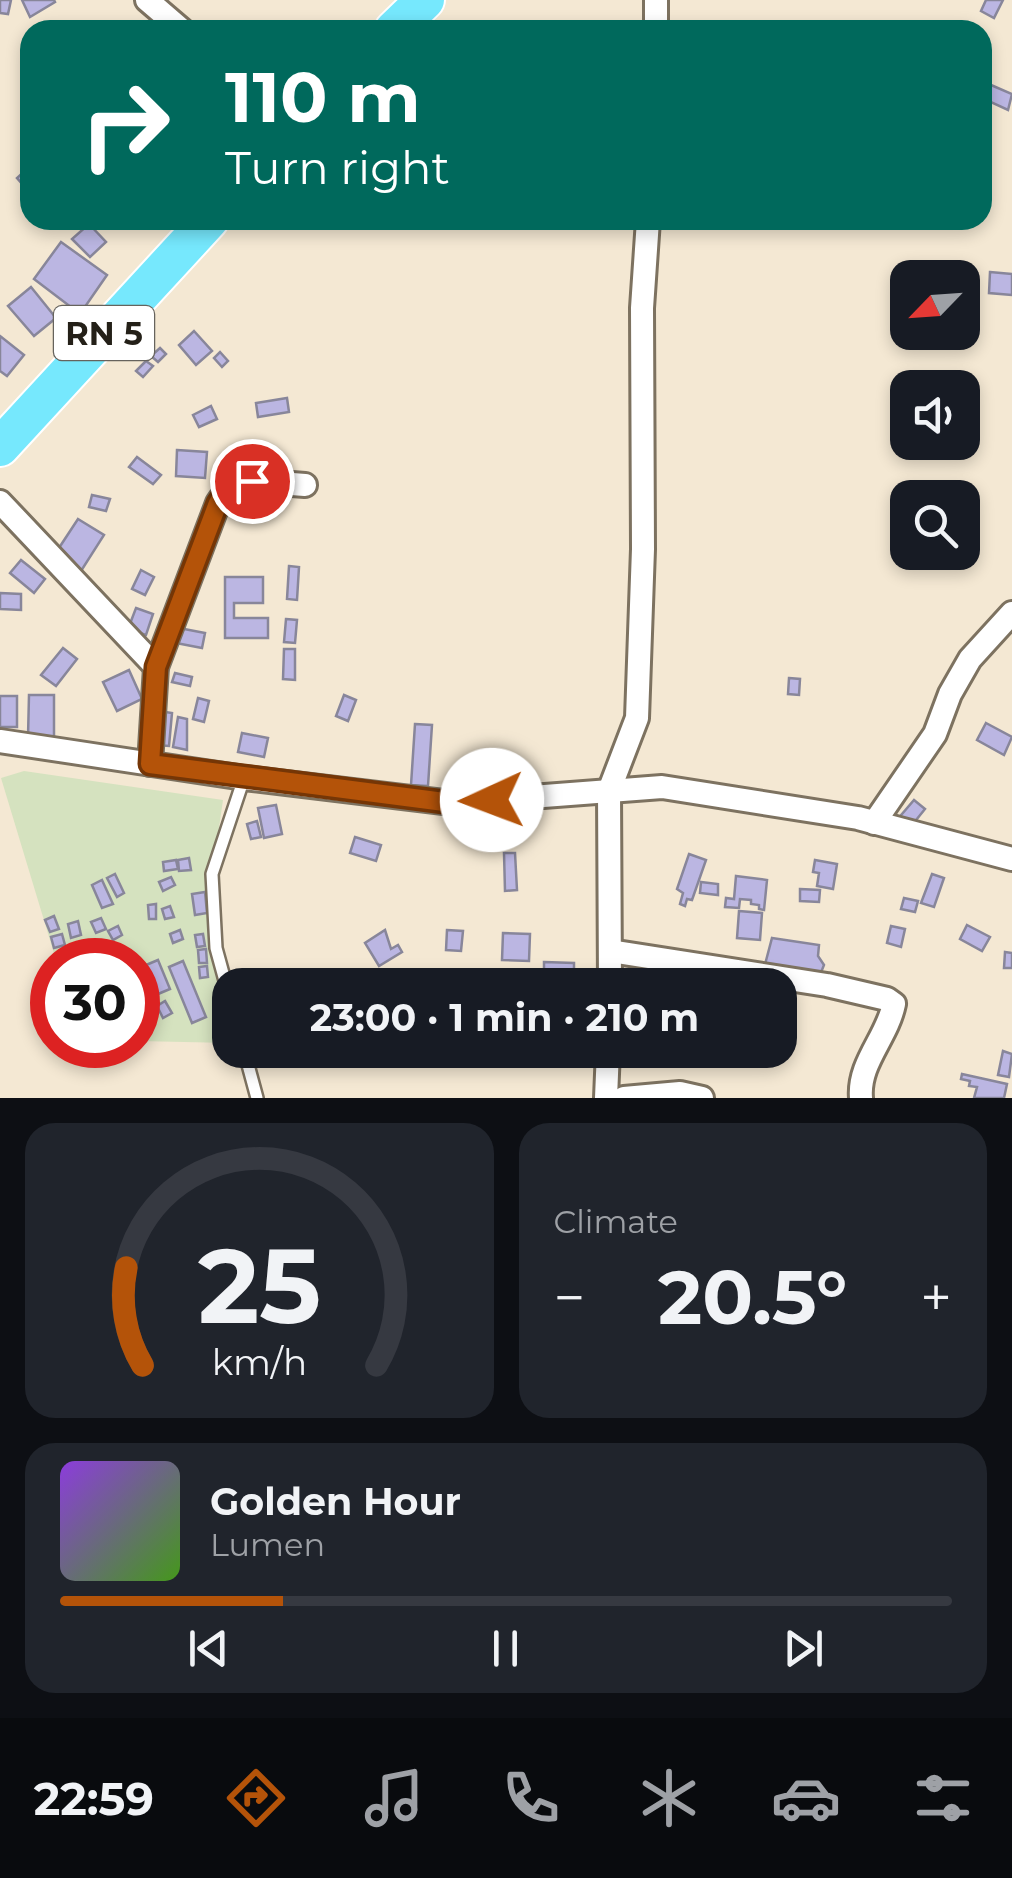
<!DOCTYPE html>
<html lang="en">
<head>
<meta charset="utf-8">
<style>
	body { margin:0; font-family:Montserrat,sans-serif; background:#20242c; color:#f1f3f6; height:100vh; display:flex; flex-direction:column; font-size:38px; white-space:nowrap }
	* { box-sizing:border-box; margin:0 }
	p { font-size:32px; color:#9ea1a6 }
	.icon { flex:none; width:55px; height:55px; fill:none; stroke:currentColor; stroke-width:2; stroke-linecap:round; stroke-linejoin:round }
	.map { position:relative; height:1098px; overflow:hidden }
	.drawer { display:flex; flex-direction:column; gap:25px; padding:25px; background:#0d0f14; flex:1 }
	.drawer>* { flex:none }
	.banner { position:absolute; left:20px; top:20px; width:972px; height:210px; border-radius:30px; box-shadow:0 5px 15px #0003; background:#00695c; color:#fff; overflow:hidden }
	.needle { width:65px; rotate:245deg }
	.controls { position:absolute; left:890px; top:260px; display:grid; gap:20px }
	.controls a { display:grid; place-items:center; width:90px; height:90px; border-radius:20px; background:#171b24; box-shadow:0 5px 15px #0003; font-size:50px }
	.speed { position:absolute; left:30px; top:938px; display:flex; gap:20px; font-size:50px; font-weight:700; text-align:center }
	.speed>* { display:grid; place-content:center; width:130px; height:130px; border-radius:50%; background:#171b24; box-shadow:0 5px 15px #0003; line-height:1 }
	.speed .limit { border:15px solid #d22; background:#fff; color:#111 }
	.pin { position:absolute; display:grid; place-items:center; width:85px; height:85px; color:#fff; margin:-42px; border:5px solid #fff; border-radius:50%; box-shadow:0 2px 10px #0007 }
	.me { position:absolute; width:110px; margin:-55px; rotate:268deg; stroke-linejoin:round; filter:drop-shadow(0 0 8px #0008) }
	.turn { display:flex; align-items:center; gap:35px; height:210px; padding:0 40px; font-size:45px }
	.turn .icon { width:130px; height:130px; stroke-width:2.5 }
	.turn b { display:block; font-size:70px; line-height:85px }
	.big { font-size:75px; font-weight:700; line-height:1.1 }
	.drawer .card { flex:1; display:flex; flex-direction:column; justify-content:center; gap:15px; min-width:0; padding:0 35px; border-radius:30px; background:#20242c }
	.drawer .dial { align-items:center; gap:0 }
	.dial svg { height:260px; overflow:visible; fill:none; stroke:#363941; stroke-width:7; stroke-linecap:round; text-anchor:middle }
	.dial text { fill:#f1f3f6; stroke:none }
	.song { display:flex; align-items:center; gap:30px }
	.cover { width:120px; height:120px; border-radius:15px; background:linear-gradient(135deg,hsl(270 70% 55%),hsl(100 70% 35%)) }
	.played { height:10px; border-radius:5px; background:linear-gradient(90deg,#b45309 25%,#363941 25%) }
	.keys { display:flex; justify-content:space-around; direction:ltr }
	.heat { display:flex; justify-content:space-between; align-items:center; font-size:55px; direction:ltr }
	.drawer .tiles { flex:1; display:grid; gap:25px; grid-template-columns:1fr 1fr }
	.card:last-child { grid-column:span 2 }
	.trip { position:absolute; left:212px; top:968px; width:585px; height:100px; border-radius:30px; background:#171b24; box-shadow:0 5px 15px #0003; font-weight:700; line-height:100px; text-align:center }
	.tab-bar { display:flex; height:160px; justify-content:space-around; align-items:center; background:#090b0e; color:#9ea1a6 }
	.tab-bar .icon { width:70px; height:70px }
	.tab-bar .active { color:#b45309 }
	.tab-bar b { font-size:45px; color:#f1f3f6 }
	.map>svg:first-child { display:block }
	.green { fill:#d5e2bf }
	.building { fill:#bbb6e2; stroke:#88869a; stroke-width:2.5 }
	.lines { fill:none; stroke-linecap:round; stroke-linejoin:round }
	.service-casing { stroke:#7d7260; stroke-width:16 }
	.minor-casing { stroke:#7d7260; stroke-width:28 }
	.primary-casing { stroke:#fff; stroke-width:42 }
	.service { stroke:#fff; stroke-width:11 }
	.minor { stroke:#fff; stroke-width:22 }
	.primary { stroke:#76e8fd; stroke-width:38 }
	.route-casing { stroke:#753606; stroke-width:25 }
	.route { stroke:#b45309; stroke-width:18 }
	.labels { text-anchor:middle; dominant-baseline:central; stroke-width:8; stroke-linejoin:round; paint-order:stroke }
	.shield { fill:#fff; stroke:#66635d; stroke-width:2.5 }
	.shield-label { font-size:32px; font-weight:bold; fill:#242018 }
</style>
</head>
<body>
<div class="map">
<svg width="1012" height="1098" viewBox="0 0 1012 1098">
	<rect width="100%" height="100%" fill="#f4e8d3"/>
	<path class="green" d="M24,771L223,800L211,883L230,1043L138,1041V960H56L1,778Z"/>
	<g class="building">
		<path d="M0,0H11L8,14L0,13Z"/>
		<path d="M22,0H54L55,2L30,17Z"/>
		<path d="M986,0H1003L994,18L981,11Z"/>
		<path d="M991,85L1012,94L1008,110L984,99Z"/>
		<path d="M30,166V193L17,178Z"/>
		<path d="M89,224L106,242L90,257L72,239Z"/>
		<path d="M61,242L107,275L80,314L34,279Z"/>
		<path d="M990,272L1012,274V295L989,293Z"/>
		<path d="M31,287L56,318L34,336L8,306Z"/>
		<path d="M194,331L212,351L196,365L179,345Z"/>
		<path d="M0,336L24,355L7,376L0,371Z"/>
		<path d="M160,348L166,354L158,362L151,356Z"/>
		<path d="M220,352L228,361L222,367L214,358Z"/>
		<path d="M146,361L153,366L143,377L136,371Z"/>
		<path d="M287,398L289,412L258,417L256,403Z"/>
		<path d="M211,406L217,419L199,427L193,415Z"/>
		<path d="M177,450L207,452L205,478L176,476Z"/>
		<path d="M137,457L161,475L153,484L129,467Z"/>
		<path d="M92,495L110,499L106,511L89,507Z"/>
		<path d="M78,519L104,535L81,571L55,554Z"/>
		<path d="M21,560L45,579L34,593L10,573Z"/>
		<path d="M289,566L299,567L297,600L287,599Z"/>
		<path d="M141,570L154,577L145,595L132,589Z"/>
		<path d="M225,577H263V603H234V618H268V638H225Z"/>
		<path d="M0,593L21,594V610L0,609Z"/>
		<path d="M136,608L153,614L146,635L128,629Z"/>
		<path d="M286,619L297,620L295,643L284,642Z"/>
		<path d="M179,628L205,633L202,648L176,643Z"/>
		<path d="M63,648L77,659L56,686L41,675Z"/>
		<path d="M284,649H295V680L283,679Z"/>
		<path d="M129,670L142,699L117,711L103,682Z"/>
		<path d="M175,673L192,677L190,686L172,682Z"/>
		<path d="M789,678L800,679L799,695L788,694Z"/>
		<path d="M29,695H54V738L28,737Z"/>
		<path d="M344,695L356,700L348,721L336,716Z"/>
		<rect x="0" y="696" width="17" height="31"/>
		<path d="M198,698L209,701L204,722L193,719Z"/>
		<path d="M159,711L172,713L169,746L156,745Z"/>
		<path d="M178,717L187,719V750L173,747Z"/>
		<path d="M986,723L1012,737L1004,755L977,740Z"/>
		<path d="M415,724L432,725L428,786L411,785Z"/>
		<path d="M242,733L268,738L264,757L238,752Z"/>
		<path d="M914,800L925,809L908,830L896,821Z"/>
		<path d="M276,805L282,834L264,838L258,808Z"/>
		<path d="M257,821L261,837L251,839L247,824Z"/>
		<path d="M355,837L381,845L376,861L350,853Z"/>
		<path d="M504,853H515L517,890L505,891Z"/>
		<path d="M689,854L706,860L692,900L687,899L685,906L680,904L683,893L677,889Z"/>
		<path d="M189,858L191,870L179,871L178,860Z"/>
		<path d="M176,860L178,869L164,871L163,862Z"/>
		<path d="M815,860L837,864L833,889L817,886L819,873L813,872Z"/>
		<path d="M115,874L124,893L117,897L107,878Z"/>
		<path d="M932,874L944,878L934,907L921,903Z"/>
		<path d="M736,876L767,880L764,910L759,909V905L751,904V900L740,899L739,908L725,907L726,898L734,899Z"/>
		<path d="M171,877L175,885L163,891L159,882Z"/>
		<path d="M102,880L113,904L102,908L92,885Z"/>
		<path d="M701,882L718,884V895L700,893Z"/>
		<path d="M800,889L820,890L819,902L800,901Z"/>
		<path d="M205,892L207,913L195,915L192,894Z"/>
		<path d="M904,898L918,901L915,912L901,909Z"/>
		<path d="M156,904V919H149L148,905Z"/>
		<path d="M170,906L174,917L165,919L162,909Z"/>
		<path d="M739,911L762,913L760,940L737,938Z"/>
		<path d="M54,916L59,929L50,932L45,920Z"/>
		<path d="M101,918L106,929L96,933L91,922Z"/>
		<path d="M78,921L81,935L71,938L68,924Z"/>
		<path d="M967,925L990,937L982,951L960,939Z"/>
		<path d="M118,926L122,935L113,940L108,931Z"/>
		<path d="M891,926L905,929L901,947L887,943Z"/>
		<path d="M180,930L183,939L173,943L170,934Z"/>
		<path d="M385,930L391,949L398,945L402,952L379,966L365,943Z"/>
		<path d="M447,930L463,931L461,951L446,950Z"/>
		<path d="M503,933L530,934L529,961L502,960Z"/>
		<path d="M62,934L65,945L54,948L51,937Z"/>
		<path d="M203,934L205,946L197,947L195,935Z"/>
		<path d="M772,938L819,945L818,956L824,965L822,970L820,973L763,972Z"/>
		<path d="M206,949L207,963H199L198,950Z"/>
		<path d="M1005,952L1012,953V968H1004Z"/>
		<path d="M158,960L170,989L158,994L146,965Z"/>
		<path d="M183,961L206,1017L192,1023L169,967Z"/>
		<path d="M544,962L574,963V980L544,979Z"/>
		<path d="M207,966L208,977L200,978L199,967Z"/>
		<path d="M165,1001L172,1013L163,1018L157,1006Z"/>
		<path d="M666,1050H713L711,1063L665,1055Z"/>
		<path d="M1003,1051L1012,1054L1009,1077L998,1075Z"/>
		<path d="M962,1074L1007,1084L1004,1098H974L977,1087L969,1086L970,1081L961,1079Z"/>
	</g>
	<g class="lines">
		<defs>
			<g id="service">
				<path d="M230,999L216,948L212,874L244,778"/>
				<path d="M244,1050L257,1098"/>
			</g>
			<g id="minor">
				<path d="M147,0L182,30"/>
				<path d="M656,30V0"/>
				<path d="M0,502L156,667"/>
				<path d="M0,741L244,778L452,803L662,787L858,818L1012,859"/>
				<path d="M150,764L156,667L218,503L229,487L252,481L305,485"/>
				<path d="M874,823L935,734L950,694L970,659L1012,613"/>
				<path d="M610,951L827,985L887,999L894,1004C887,1038 858,1063 861,1098"/>
				<path d="M610,985L609,791L637,718L643,549L642,308L648,220"/>
				<path d="M606,1098L608,1050"/>
				<path d="M624,1098L680,1093L702,1098"/>
			</g>
			<g id="primary">
				<path d="M394,30L425,0"/>
				<path d="M0,447L209,220"/>
			</g>
		</defs>
		<use href="#service" class="service-casing"/>
		<use href="#minor" class="minor-casing"/>
		<use href="#primary" class="primary-casing"/>
		<use href="#service" class="service"/>
		<use href="#minor" class="minor"/>
		<use href="#primary" class="primary"/>
	</g>
	<g class="lines">
		<defs>
			<path id="route" d="M252,481L229,487L218,503L156,667L150,764L452,803L492,800"/>
		</defs>
		<use href="#route" class="route-casing"/>
		<use href="#route" class="route"/>
	</g>
	<g class="labels">
		<rect class="shield" x="54" y="306" width="100" height="54" rx="8"/>
		<g class="shield-label">
			<text x="104" y="333">RN 5</text>
		</g>
	</g>
</svg>
<div class="controls">
<a><svg class="needle" viewBox="-14 -14 28 28"><path d="M0-13l5 13h-10z" fill="#e53935"/><path d="M0 13l5-13h-10z" fill="#9ea1a6"/></svg></a>
<a><svg class="icon" aria-label="sound" viewBox="0 0 24 24"><path d="M4 9h4l5-4v14l-5-4H4zM17 9q2 3 0 6"/></svg></a>
<a><svg class="icon" aria-label="search" viewBox="0 0 24 24"><circle cx="10" cy="10" r="6"/><path d="M15 15l6 6"/></svg></a>
</div>
<div class="speed"><div class="limit">30</div></div>
<div class="pin" style="left:252px;top:481px;background:#d93025"><svg class="icon" aria-label="arrive" viewBox="0 0 24 24"><path d="M6 21V4h12l-3 4 3 4H6"/></svg></div>
<svg class="me" style="left:492px;top:800px" viewBox="-20 -20 40 40"><circle r="19" fill="#fff"/><path d="M0-13L10 11 0 6-10 11z" fill="#b45309"/></svg>
<div class="trip">23:00 · 1 min · 210 m</div>
<div class="banner">
<div class="turn"><svg class="icon" aria-label="right" viewBox="0 0 24 24"><path d="M7 20v-9h11M14 6l5 5-5 5"/></svg><div><b>110 m</b>Turn right</div></div>
</div>
</div>
<section class="drawer">
<div class="tiles">
<div class="card dial"><svg viewBox="0 0 100 80">
<path d="M14 69A42 42 0 1 1 86 69"/>
<path d="M14 69A42 42 0 0 1 9 39" stroke="#b45309"/>
<text x="50" y="56" font-size="32" font-weight="700">25</text>
<text x="50" y="72" font-size="11">km/h</text>
</svg></div>
<div class="card"><p>Climate</p>
<div class="heat"><a>−</a><b class="big">20.5°</b><a>+</a></div>
</div>
<div class="card">
<div class="song"><i class="cover"></i><div><b>Golden Hour</b><p>Lumen</p></div></div>
<div class="played"></div>
<div class="keys"><svg class="icon" aria-label="previous" viewBox="0 0 24 24"><path d="M18 5L8 12l10 7zM5 5v14"/></svg><svg class="icon" aria-label="pause" viewBox="0 0 24 24"><path d="M8 5v14M16 5v14"/></svg><svg class="icon" aria-label="next" viewBox="0 0 24 24"><path d="M6 5l10 7-10 7zM19 5v14"/></svg></div>
</div>
</div>
</section>
<nav class="tab-bar">
<b>22:59</b>
<svg class="icon active" aria-label="directions" viewBox="0 0 24 24"><path d="M12 3l9 9-9 9-9-9zM9 14v-3h6M13 9l2 2-2 2"/></svg>
<svg class="icon" aria-label="music" viewBox="0 0 24 24"><path d="M9 18V5l10-2v13"/><circle cx="6" cy="18" r="3"/><circle cx="16" cy="16" r="3"/></svg>
<svg class="icon" aria-label="phone" viewBox="0 0 24 24"><path d="M5 4h4l2 5-3 2q2 4 5 5l2-3 5 2v4C11 20 4 13 5 4z"/></svg>
<svg class="icon" aria-label="climate" viewBox="0 0 24 24"><path d="M12 3v18M4 7l16 10M4 17L20 7"/></svg>
<svg class="icon" aria-label="car" viewBox="0 0 24 24"><path d="M5 17H2v-5l4-1 3-4h7l3 4 3 1v5h-3M9 17h6M6 11h13"/><circle cx="7" cy="17" r="2"/><circle cx="17" cy="17" r="2"/></svg>
<svg class="icon" aria-label="filters" viewBox="0 0 24 24"><path d="M4 7h16M4 17h16"/><circle cx="9" cy="7" r="2"/><circle cx="15" cy="17" r="2"/></svg>
</nav>
</body>
</html>
